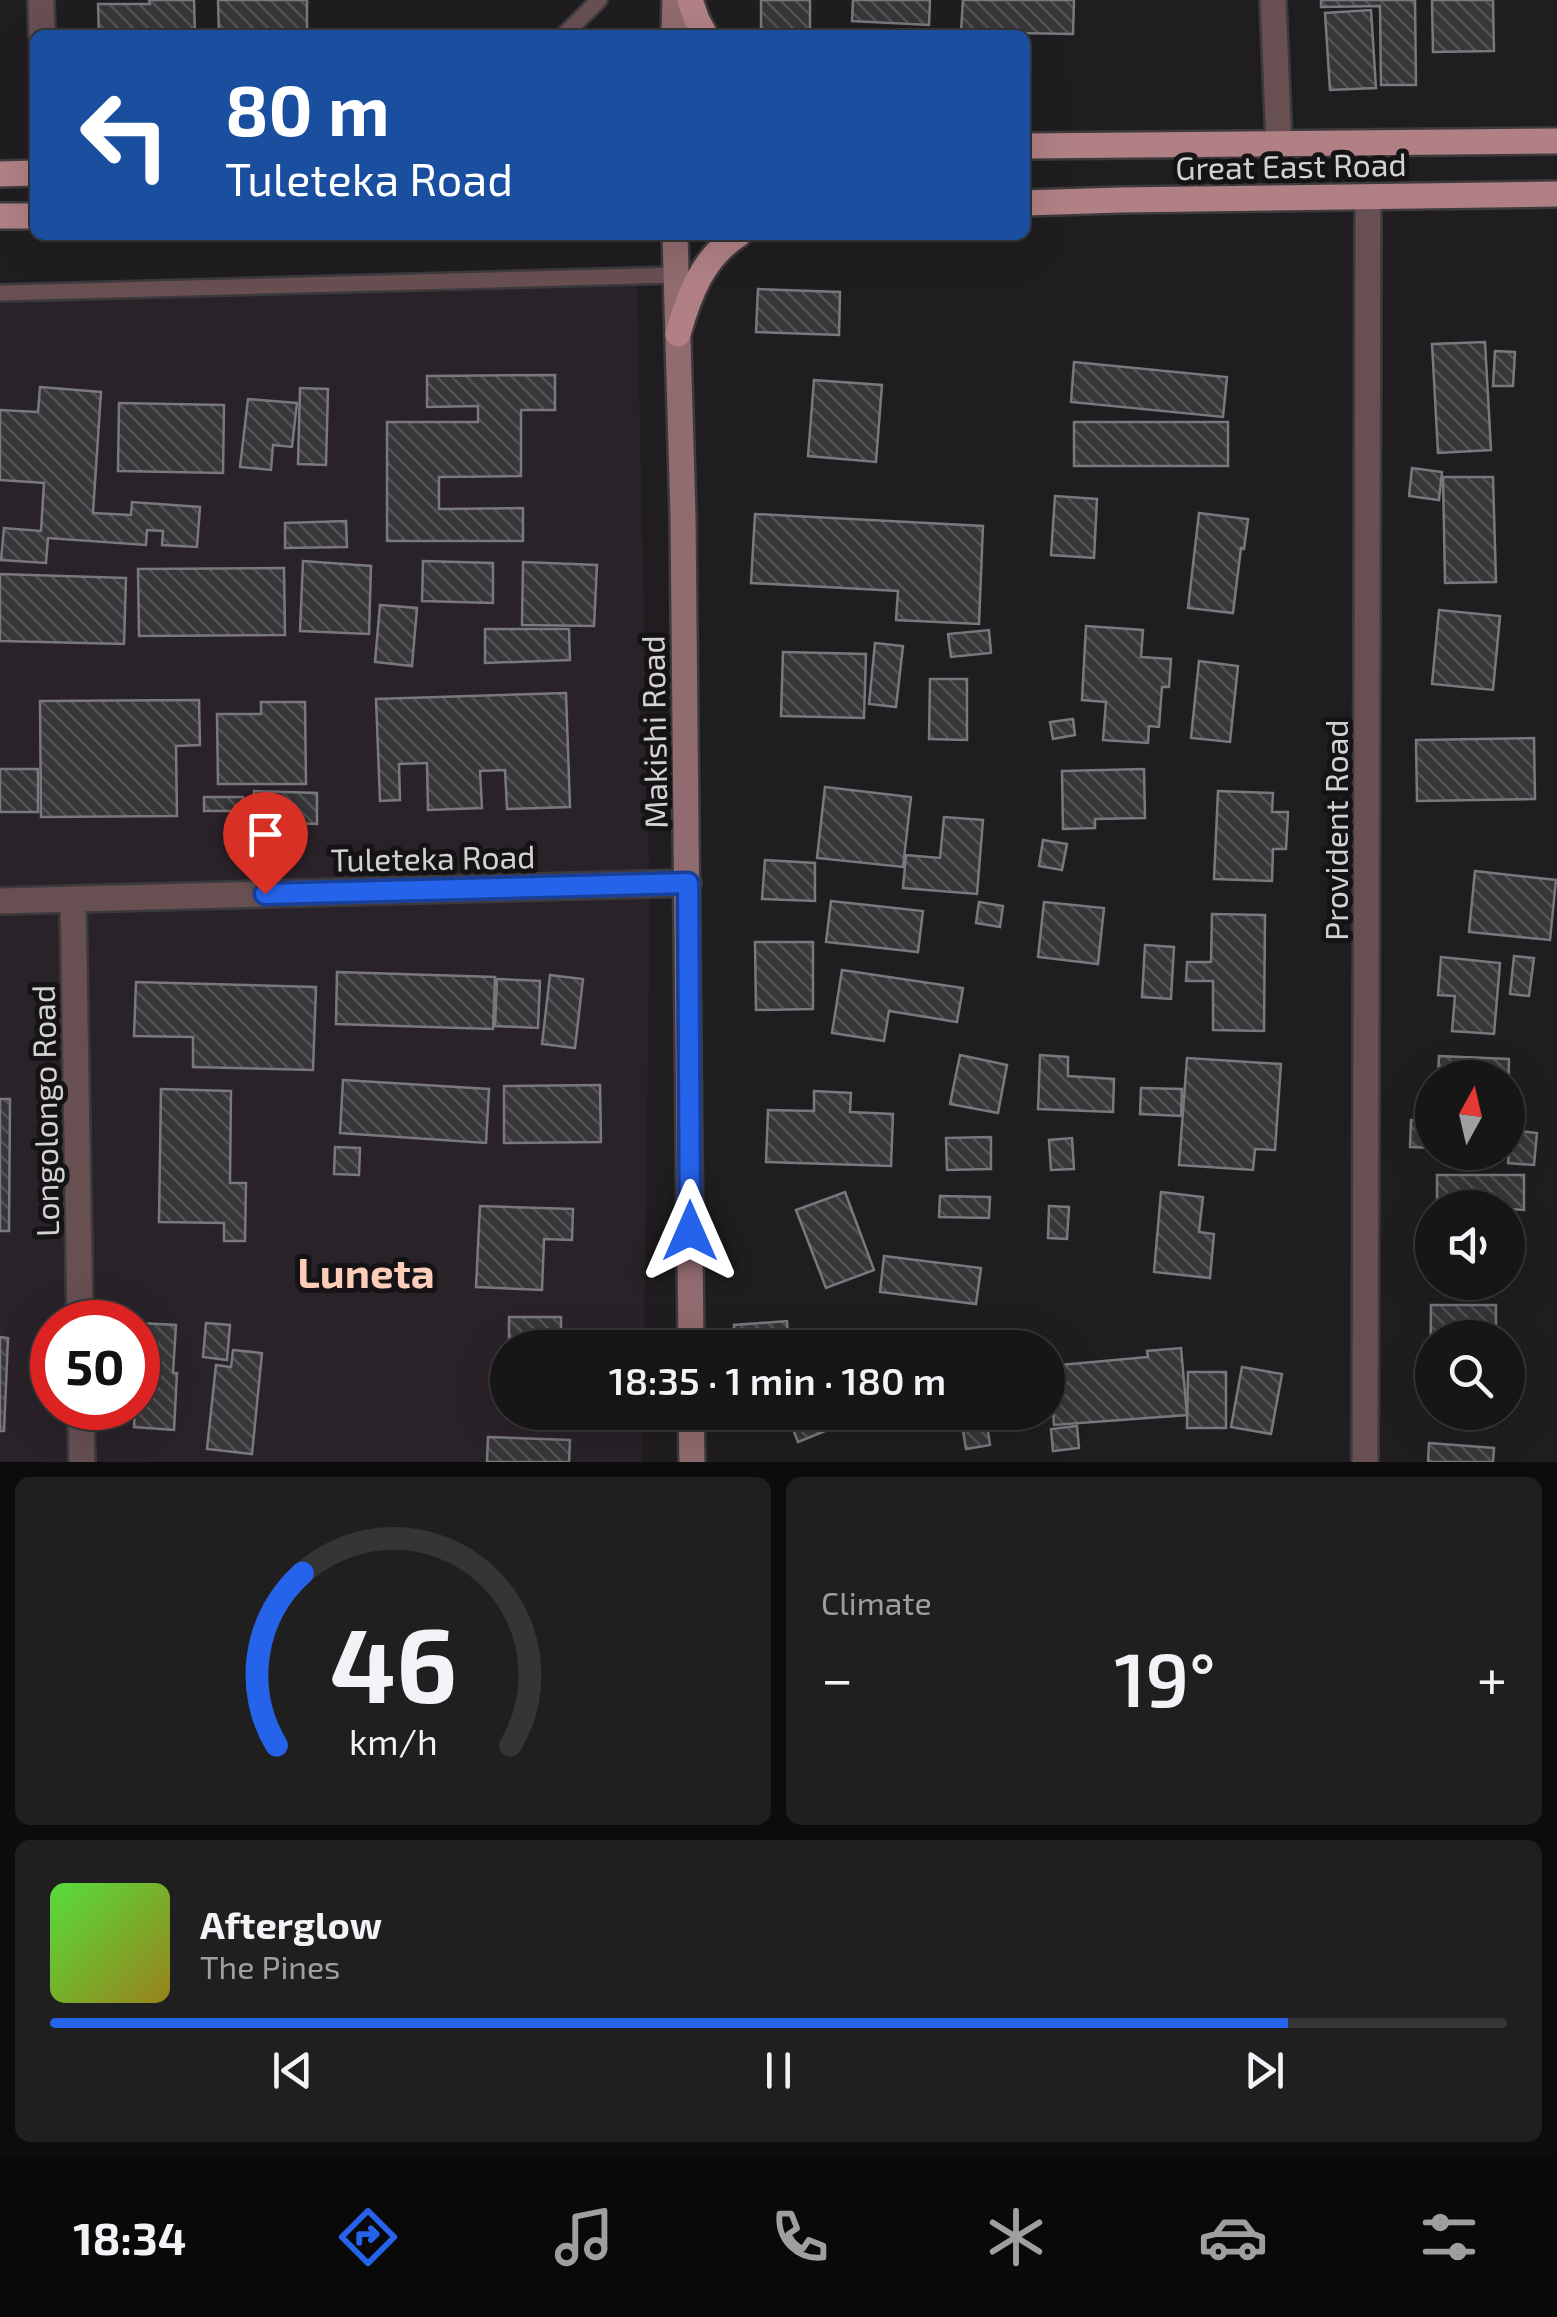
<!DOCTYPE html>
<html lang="en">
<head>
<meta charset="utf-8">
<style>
	body { margin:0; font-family:"Exo 2",sans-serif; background:#201f20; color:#f1f3f6; height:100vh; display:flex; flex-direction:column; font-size:38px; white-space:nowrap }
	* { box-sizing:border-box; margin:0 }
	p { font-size:32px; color:#9e9fa1 }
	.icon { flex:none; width:55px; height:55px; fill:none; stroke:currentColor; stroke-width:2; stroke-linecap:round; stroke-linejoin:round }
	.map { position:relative; height:1462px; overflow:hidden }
	.details { display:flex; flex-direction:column; gap:15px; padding:15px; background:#0d0c0d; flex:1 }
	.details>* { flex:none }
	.guide { position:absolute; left:30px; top:30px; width:1000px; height:210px; border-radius:15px; box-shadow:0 10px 40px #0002,0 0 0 2px #363536; background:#1a4fa0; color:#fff; overflow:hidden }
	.needle { width:65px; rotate:8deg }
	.tools { position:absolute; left:1415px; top:1060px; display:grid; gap:20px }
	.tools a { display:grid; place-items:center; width:110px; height:110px; border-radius:50%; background:#171617; box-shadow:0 10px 40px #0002,0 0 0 2px #363536; font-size:50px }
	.speed { position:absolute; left:30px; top:1300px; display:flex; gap:20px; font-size:50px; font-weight:700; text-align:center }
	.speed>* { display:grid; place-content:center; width:130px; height:130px; border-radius:50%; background:#171617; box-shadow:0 10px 40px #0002,0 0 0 2px #363536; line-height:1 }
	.speed .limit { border:15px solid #d22; background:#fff; color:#111 }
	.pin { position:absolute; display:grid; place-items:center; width:85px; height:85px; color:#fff; margin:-102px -42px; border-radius:50% 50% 50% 0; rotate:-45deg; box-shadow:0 0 10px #0007 }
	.pin .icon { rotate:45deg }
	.me { position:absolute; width:110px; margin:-55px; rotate:0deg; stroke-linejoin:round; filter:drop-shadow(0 0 8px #0008) }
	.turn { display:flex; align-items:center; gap:35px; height:210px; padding:0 30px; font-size:45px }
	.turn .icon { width:130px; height:130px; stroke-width:2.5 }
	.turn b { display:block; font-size:70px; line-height:85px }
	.big { font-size:75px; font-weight:600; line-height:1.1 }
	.details .card { flex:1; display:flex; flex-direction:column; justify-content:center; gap:15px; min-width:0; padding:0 35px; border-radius:15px; background:#201f20 }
	.details .dial { align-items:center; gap:0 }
	.dial svg { height:260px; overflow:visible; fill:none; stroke:#363536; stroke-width:7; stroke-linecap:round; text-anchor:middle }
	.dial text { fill:#f1f3f6; stroke:none }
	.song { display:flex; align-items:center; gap:30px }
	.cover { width:120px; height:120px; border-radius:15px; background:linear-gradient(135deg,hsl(110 70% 55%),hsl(50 70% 35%)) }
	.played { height:10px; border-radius:5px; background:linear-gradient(90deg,#2563eb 85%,#363536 85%) }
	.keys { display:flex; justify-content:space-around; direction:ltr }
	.heat { display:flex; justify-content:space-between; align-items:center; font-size:55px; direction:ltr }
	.details .tiles { flex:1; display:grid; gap:15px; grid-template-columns:1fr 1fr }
	.card:last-child { grid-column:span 2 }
	.trip { position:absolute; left:490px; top:1330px; width:575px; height:100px; border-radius:50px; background:#171617; box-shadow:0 10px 40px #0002,0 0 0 2px #363536; font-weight:600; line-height:100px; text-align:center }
	.tabs { display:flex; height:160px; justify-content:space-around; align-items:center; background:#090909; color:#9e9fa1 }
	.tabs .icon { width:70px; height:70px }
	.tabs .on { color:#2563eb }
	.tabs b { font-size:45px; color:#f1f3f6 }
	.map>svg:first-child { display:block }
	.built { fill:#292229; fill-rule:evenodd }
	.building { fill:url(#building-back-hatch); stroke:#79797d; stroke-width:2.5 }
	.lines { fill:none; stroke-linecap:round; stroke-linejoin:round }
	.lane-casing { stroke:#3c3a3c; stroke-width:20 }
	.street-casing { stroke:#3c3a3c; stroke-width:30 }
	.secondary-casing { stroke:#3c3a3c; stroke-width:30 }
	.primary-casing { stroke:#3c3a3c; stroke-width:30 }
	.lane { stroke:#674f52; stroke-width:15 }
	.street { stroke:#674f52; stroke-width:25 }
	.secondary { stroke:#906b6f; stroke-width:25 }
	.primary { stroke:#b08085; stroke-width:25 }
	.route-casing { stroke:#184099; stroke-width:25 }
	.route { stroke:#2563eb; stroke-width:18 }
	.labels { text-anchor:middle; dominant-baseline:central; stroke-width:10; stroke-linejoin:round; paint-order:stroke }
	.street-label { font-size:32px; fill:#d3d2d3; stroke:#161316 }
	.district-label { font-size:42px; font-weight:bold; fill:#fccdb9; stroke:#161316 }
</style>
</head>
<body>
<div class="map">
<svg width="1557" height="1462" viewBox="0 0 1557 1462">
	<defs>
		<pattern id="building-back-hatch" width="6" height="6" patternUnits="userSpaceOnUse" patternTransform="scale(2.5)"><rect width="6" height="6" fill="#37373a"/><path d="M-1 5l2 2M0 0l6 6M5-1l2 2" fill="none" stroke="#535356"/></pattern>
	</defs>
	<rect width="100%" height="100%" fill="#1f1d1f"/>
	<path class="built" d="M637,277L650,910L644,1347L508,1348V1412L643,1413L642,1462H0V301ZM52,1322H138V1408H52Z"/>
	<g class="building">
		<path d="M149,0H194L195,35H99L98,4H150Z"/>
		<path d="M218,0H307V35H219Z"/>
		<rect x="761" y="0" width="49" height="35"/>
		<path d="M853,0H930L929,25L852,21Z"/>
		<path d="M963,0H1074L1073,34L961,32Z"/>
		<path d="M1321,0H1415L1416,85H1381L1380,6L1321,7Z"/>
		<path d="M1432,0H1493L1494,51L1433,52Z"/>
		<path d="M1371,10L1376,88L1330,90L1325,13Z"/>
		<path d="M758,289L840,292L839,335L756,332Z"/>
		<path d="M1485,342L1491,450L1438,453L1432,344Z"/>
		<path d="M1495,351L1515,352L1513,386H1493Z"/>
		<path d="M1074,362L1227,377L1223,417L1071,402Z"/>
		<path d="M555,375V410H521V476L439,477V509L523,508V541H387V422H478V406L427,407V376Z"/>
		<path d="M814,380L882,385L876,462L808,456Z"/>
		<path d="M40,387L101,392L93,513L131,515L132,502L200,507L197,547L162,545L163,531L147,530L146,545L48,538L46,563L1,560L4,528L41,531L44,483L0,480V410L38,412Z"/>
		<path d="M300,388L328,389L326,465L298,464Z"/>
		<path d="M248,399L297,403L292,447L273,445L271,470L240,467Z"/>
		<path d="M119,403L224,405L223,473L118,471Z"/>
		<rect x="1074" y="422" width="154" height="44"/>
		<path d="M1412,468L1442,472L1439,500L1409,496Z"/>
		<path d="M1443,477H1493L1496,582L1445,583Z"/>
		<path d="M1055,496L1097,499L1094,558L1051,555Z"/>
		<path d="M1199,513L1248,519L1244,549L1241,548L1233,613L1188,608Z"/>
		<path d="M755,514L983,526L979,624L896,620L898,591L751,583Z"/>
		<path d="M346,521L347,547L285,548V523Z"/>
		<path d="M303,561L371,566L369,634L300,631Z"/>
		<path d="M423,561L493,563V603L422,601Z"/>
		<path d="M523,562L597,565L594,626L522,625Z"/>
		<path d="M284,568L285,635L139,636L138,569Z"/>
		<path d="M0,574L126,578L124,644L0,641Z"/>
		<path d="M380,605L417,608L412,666L375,662Z"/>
		<path d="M1439,610L1500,616L1493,690L1432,684Z"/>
		<path d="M1086,626L1143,630L1141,657L1171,659L1169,687H1162L1159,727L1149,726L1148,743L1103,740L1106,702L1082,700Z"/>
		<path d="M485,629H569L570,660L485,663Z"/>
		<path d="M989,630L991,653L951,657L948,634Z"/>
		<path d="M875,643L903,646L896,707L869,704Z"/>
		<path d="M783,652L866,654L864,718L781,716Z"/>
		<path d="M1199,661L1238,666L1230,742L1191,738Z"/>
		<path d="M930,679H967V740L929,739Z"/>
		<path d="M566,693L570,807L507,809L505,770L480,771L482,808L428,810L427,763L399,764L400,800L380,801L376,699Z"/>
		<path d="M199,700L200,745L176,746L177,816L41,817L40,701Z"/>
		<path d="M261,702H305L306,784H218L217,714H261Z"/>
		<path d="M1073,719L1075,735L1053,739L1050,722Z"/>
		<path d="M1534,738L1535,799L1417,801L1416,740Z"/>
		<rect x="0" y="769" width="38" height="43"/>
		<path d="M1144,769L1145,818L1095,819V828L1063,829L1062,771Z"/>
		<path d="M825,787L911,797L903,867L817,858Z"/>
		<path d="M254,791L317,793V824L253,822Z"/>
		<path d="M1218,791L1273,793L1272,812H1288L1286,849H1273L1272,881L1214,879Z"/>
		<rect x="204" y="797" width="39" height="14"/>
		<path d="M944,817L983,820L977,894L903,888L906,855L940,858Z"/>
		<path d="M1043,840L1067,844L1062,870L1039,866Z"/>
		<path d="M765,860L815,863V901L762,899Z"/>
		<path d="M1475,871L1556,880L1550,940L1469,932Z"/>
		<path d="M831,901L923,911L918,952L826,942Z"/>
		<path d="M979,902L1003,906L1000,927L976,923Z"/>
		<path d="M1044,902L1104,908L1098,964L1038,957Z"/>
		<path d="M1212,914L1265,915L1264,1031L1213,1030V981H1186L1187,962H1211Z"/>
		<path d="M755,942H813V1009L756,1010Z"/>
		<path d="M1145,945L1174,947L1171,999L1142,997Z"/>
		<path d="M1514,956L1534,958L1529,996L1510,994Z"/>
		<path d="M1441,957L1500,963L1494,1034L1452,1031L1455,996L1438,995Z"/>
		<path d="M842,970L963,988L957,1022L889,1011L884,1041L832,1033Z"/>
		<path d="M337,972L495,977L493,1029L336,1024Z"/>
		<path d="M550,975L583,979L575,1048L542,1044Z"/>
		<path d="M497,979L540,981L538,1028L495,1026Z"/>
		<path d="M136,982L316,987L313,1070L193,1067V1037L134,1036Z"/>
		<path d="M960,1055L1007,1065L998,1113L950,1104Z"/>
		<path d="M1040,1055L1068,1057V1076L1114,1079L1113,1112L1038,1109Z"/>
		<path d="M1439,1056L1509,1059L1508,1105V1078H1438Z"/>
		<path d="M1187,1058L1281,1064L1275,1150L1255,1149L1253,1170L1179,1165Z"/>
		<path d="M343,1080L489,1089L486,1143L340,1133Z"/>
		<path d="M600,1085L601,1142L504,1143V1086Z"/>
		<path d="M1141,1088L1182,1089L1181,1116L1140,1114Z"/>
		<path d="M161,1089L231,1091L230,1183H246L245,1241H224V1223L159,1222Z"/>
		<path d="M814,1091L851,1093L850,1112L893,1114L891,1166L766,1162L768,1110L814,1111Z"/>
		<path d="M0,1099H10L9,1231H0Z"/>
		<path d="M1411,1120L1432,1121V1148L1410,1147Z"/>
		<path d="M1511,1130L1537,1133L1534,1165L1508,1163Z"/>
		<path d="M991,1137V1169L947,1170L946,1138Z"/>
		<path d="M1072,1138L1074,1169L1051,1170L1049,1140Z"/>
		<path d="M335,1147L360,1148L359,1175L334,1174Z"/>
		<path d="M1437,1175H1524V1210L1511,1209V1265H1508V1208H1437Z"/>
		<path d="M845,1192L874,1270L826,1288L796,1210Z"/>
		<path d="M1161,1192L1203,1197L1199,1232L1214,1234L1210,1278L1154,1272Z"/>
		<path d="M940,1196L990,1197L989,1218L939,1217Z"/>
		<path d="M480,1206L573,1209L572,1240L544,1239L542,1290L476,1287Z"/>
		<path d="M1049,1206L1069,1207L1067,1239L1048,1238Z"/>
		<path d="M884,1256L981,1268L976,1304L880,1292Z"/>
		<path d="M1431,1305H1496V1338H1432V1401H1430Z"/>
		<rect x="509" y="1317" width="52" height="31"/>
		<path d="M787,1321L789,1348H735L734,1325Z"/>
		<path d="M140,1323L176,1325L173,1373H177L174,1430L134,1427L135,1408H138Z"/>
		<path d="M206,1323L230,1325L227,1360L203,1357Z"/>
		<path d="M0,1337L8,1338L4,1431H0Z"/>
		<path d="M1181,1348L1187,1415L1054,1425L1050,1366L1148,1357L1147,1351Z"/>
		<path d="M233,1350L262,1353L252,1454L207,1449L216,1365L231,1367Z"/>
		<path d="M1242,1367L1282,1374L1271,1434L1231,1427Z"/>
		<path d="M1188,1372H1226V1428H1187Z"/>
		<path d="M815,1412H883L871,1417L869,1413L798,1442L791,1424Z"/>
		<path d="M960,1412H985L990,1445L966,1449Z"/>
		<path d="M1077,1426L1079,1448L1053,1451L1051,1429Z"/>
		<path d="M488,1437L570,1440L569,1462H487Z"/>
		<path d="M1429,1443L1494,1448L1493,1462H1428Z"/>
	</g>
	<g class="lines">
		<defs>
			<g id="lane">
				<path d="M564,35L599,0"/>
				<path d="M0,293L676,275"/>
			</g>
			<g id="street">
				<path d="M41,0L42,35"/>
				<path d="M1273,0L1279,144"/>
				<path d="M73,899L80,1322"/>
				<path d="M0,901L688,883"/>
				<path d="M81,1408L82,1462"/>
				<path d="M1365,1462L1368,198"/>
			</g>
			<g id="secondary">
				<path d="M674,35L675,0"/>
				<path d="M675,235L683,516L691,1348"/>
				<path d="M691,1412L692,1462"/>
			</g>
			<g id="primary">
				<path d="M690,0L697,20L705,35"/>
				<path d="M1025,146L1557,141"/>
				<path d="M0,174L35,173"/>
				<path d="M1025,203L1120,200L1557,194"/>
				<path d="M0,216H35"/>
				<path d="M678,334C689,295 703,257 738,235"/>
			</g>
		</defs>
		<use href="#lane" class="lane-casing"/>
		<use href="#street" class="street-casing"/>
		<use href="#secondary" class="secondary-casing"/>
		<use href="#primary" class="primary-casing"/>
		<use href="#lane" class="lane"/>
		<use href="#street" class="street"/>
		<use href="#secondary" class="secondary"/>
		<use href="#primary" class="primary"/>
	</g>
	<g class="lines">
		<defs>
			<path id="route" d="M265,894L688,883L690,1231"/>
		</defs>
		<use href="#route" class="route-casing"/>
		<use href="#route" class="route"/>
	</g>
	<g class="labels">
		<g class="street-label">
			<text transform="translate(1291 165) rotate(-1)">Great East Road</text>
			<text transform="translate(653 732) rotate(-91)">Makishi Road</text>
			<text transform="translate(1335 830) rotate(-90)">Provident Road</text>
			<text transform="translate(433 857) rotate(-1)">Tuleteka Road</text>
			<text transform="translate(44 1111) rotate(-91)">Longolongo Road</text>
		</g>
		<g class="district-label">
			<text x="366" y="1271">Luneta</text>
		</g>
	</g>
</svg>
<div class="tools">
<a><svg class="needle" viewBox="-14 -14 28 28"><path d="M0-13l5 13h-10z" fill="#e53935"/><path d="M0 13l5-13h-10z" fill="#9e9fa1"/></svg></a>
<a><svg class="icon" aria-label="sound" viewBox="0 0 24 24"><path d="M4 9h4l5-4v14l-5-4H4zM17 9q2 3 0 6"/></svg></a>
<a><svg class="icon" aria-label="search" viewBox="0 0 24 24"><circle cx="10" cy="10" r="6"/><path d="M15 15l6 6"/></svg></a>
</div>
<div class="speed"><div class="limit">50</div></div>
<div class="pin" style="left:265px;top:894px;background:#d93025"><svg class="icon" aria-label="arrive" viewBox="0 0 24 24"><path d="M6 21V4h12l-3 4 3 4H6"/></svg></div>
<svg class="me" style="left:690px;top:1231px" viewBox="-20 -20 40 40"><path d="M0-17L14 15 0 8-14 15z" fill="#2563eb" stroke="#fff" stroke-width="4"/></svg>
<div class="trip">18:35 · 1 min · 180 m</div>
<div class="guide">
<div class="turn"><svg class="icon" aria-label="left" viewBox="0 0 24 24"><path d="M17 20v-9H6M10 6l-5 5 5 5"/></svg><div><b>80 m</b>Tuleteka Road</div></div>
</div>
</div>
<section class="details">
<div class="tiles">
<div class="card dial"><svg viewBox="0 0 100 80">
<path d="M14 69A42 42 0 1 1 86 69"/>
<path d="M14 69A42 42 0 0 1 22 16" stroke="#2563eb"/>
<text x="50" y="56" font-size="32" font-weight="700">46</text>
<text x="50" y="72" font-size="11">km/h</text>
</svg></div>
<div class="card"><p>Climate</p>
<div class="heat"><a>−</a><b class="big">19°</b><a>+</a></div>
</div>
<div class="card">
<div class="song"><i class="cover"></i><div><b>Afterglow</b><p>The Pines</p></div></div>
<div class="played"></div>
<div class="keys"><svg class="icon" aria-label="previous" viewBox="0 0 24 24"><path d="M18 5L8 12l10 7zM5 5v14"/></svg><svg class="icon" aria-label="pause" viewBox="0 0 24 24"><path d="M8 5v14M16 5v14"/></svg><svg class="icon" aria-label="next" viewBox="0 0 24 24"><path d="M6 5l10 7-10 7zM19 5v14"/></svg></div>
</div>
</div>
</section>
<nav class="tabs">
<b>18:34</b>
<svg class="icon on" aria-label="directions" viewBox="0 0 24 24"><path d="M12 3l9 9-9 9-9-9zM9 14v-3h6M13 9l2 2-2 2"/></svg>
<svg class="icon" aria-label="music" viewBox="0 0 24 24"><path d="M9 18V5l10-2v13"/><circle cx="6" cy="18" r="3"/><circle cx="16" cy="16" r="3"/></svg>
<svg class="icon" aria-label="phone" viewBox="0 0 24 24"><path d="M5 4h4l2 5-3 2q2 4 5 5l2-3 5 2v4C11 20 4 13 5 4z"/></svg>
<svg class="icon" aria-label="climate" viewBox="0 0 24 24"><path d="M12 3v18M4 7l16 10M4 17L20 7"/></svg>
<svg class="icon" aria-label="car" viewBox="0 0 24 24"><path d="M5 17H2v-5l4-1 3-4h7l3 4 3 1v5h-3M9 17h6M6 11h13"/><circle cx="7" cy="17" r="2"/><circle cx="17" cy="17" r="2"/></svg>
<svg class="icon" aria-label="filters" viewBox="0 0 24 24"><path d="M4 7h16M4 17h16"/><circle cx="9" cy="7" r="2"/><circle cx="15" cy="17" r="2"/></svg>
</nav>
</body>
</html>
